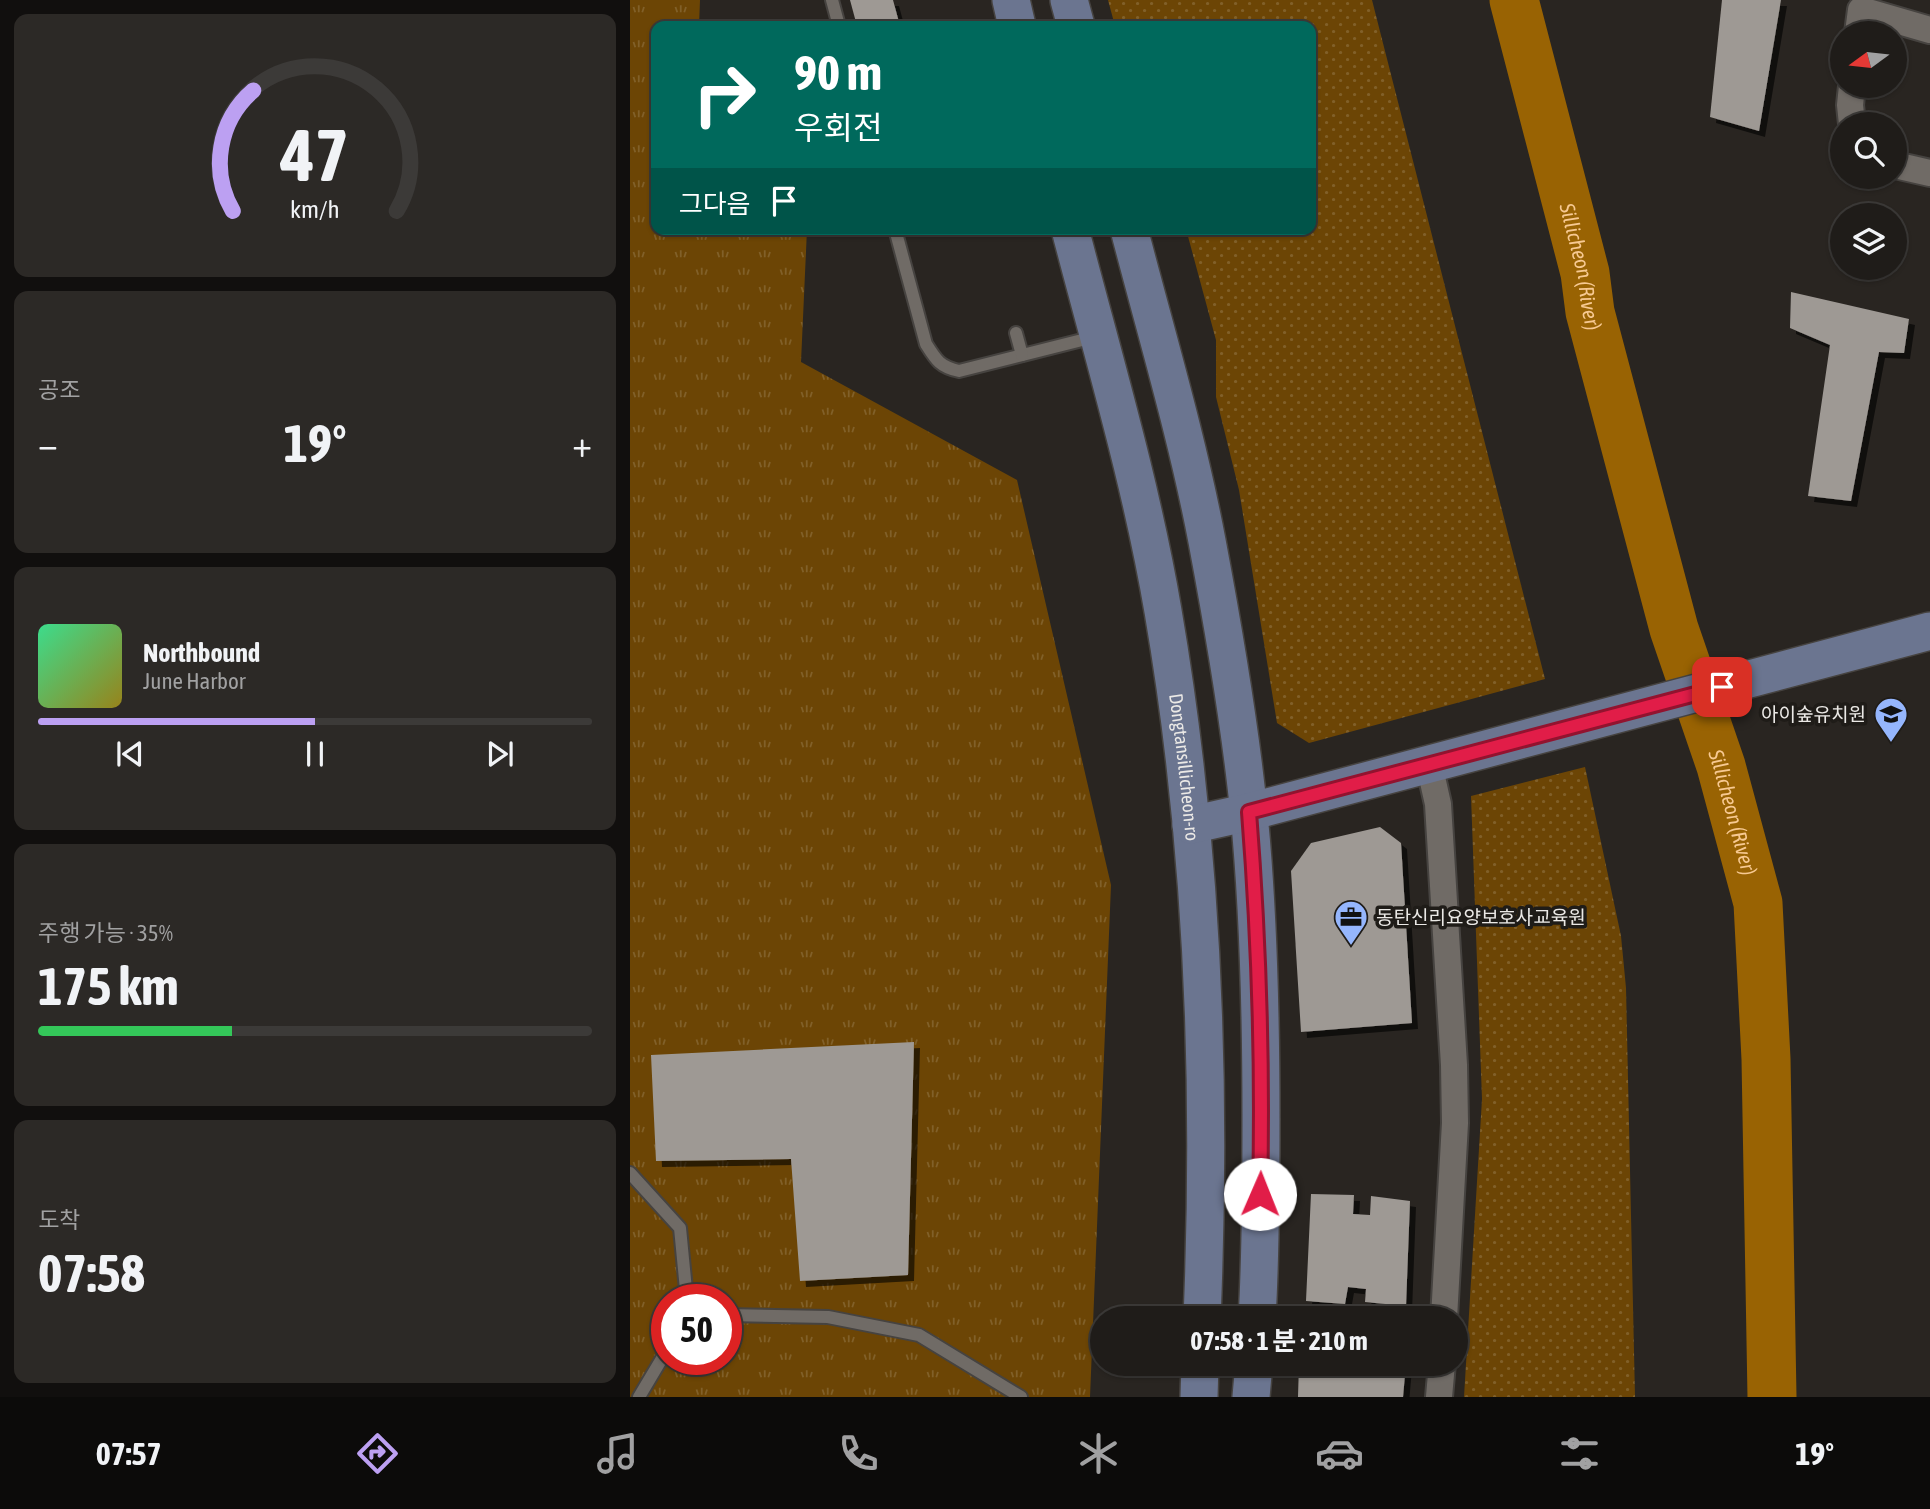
<!DOCTYPE html>
<html lang="ko">
<head>
<meta charset="utf-8">
<style>
	body { margin:0; font-family:"Asap Condensed","Noto Sans KR",sans-serif; background:#2c2926; color:#f1f3f6; height:100vh; display:flex; flex-direction:column; font-size:26px; white-space:nowrap }
	* { box-sizing:border-box; margin:0 }
	p { font-size:23px; color:#a1a1a2 }
	.icon { flex:none; width:38px; height:38px; fill:none; stroke:currentColor; stroke-width:2; stroke-linecap:round; stroke-linejoin:round }
	.map { position:relative; flex:1; overflow:hidden }
	.side { display:flex; flex-direction:column; gap:14px; padding:14px; background:#110f0e; width:630px }
	.side>* { flex:none }
	.banner { position:absolute; left:21px; top:21px; width:665px; height:214px; border-radius:14px; box-shadow:0 2px 5px #0004,0 0 0 2px #3c3a38; background:#00695c; color:#fff; overflow:hidden }
	.needle { width:46px; rotate:255deg }
	.fabs { position:absolute; left:1200px; top:21px; display:grid; gap:14px }
	.fabs a { display:grid; place-items:center; width:77px; height:77px; border-radius:50%; background:#1f1c19; box-shadow:0 2px 5px #0004,0 0 0 2px #3c3a38; font-size:35px }
	.speed { position:absolute; left:21px; top:1284px; display:flex; gap:14px; font-size:35px; font-weight:700; text-align:center }
	.speed>* { display:grid; place-content:center; width:91px; height:91px; border-radius:50%; background:#1f1c19; box-shadow:0 2px 5px #0004,0 0 0 2px #3c3a38; line-height:1 }
	.speed .limit { border:10px solid #d22; background:#fff; color:#111 }
	.pin { position:absolute; display:grid; place-items:center; width:60px; height:60px; color:#fff; margin:-30px; border-radius:14px; box-shadow:0 4px 10px #0006 }
	.me { position:absolute; width:77px; margin:-38px; rotate:1deg; stroke-linejoin:round; filter:drop-shadow(0 0 5px #0008) }
	.turn { display:flex; align-items:center; gap:24px; height:147px; padding:0 28px; font-size:32px }
	.turn .icon { width:91px; height:91px; stroke-width:2.5 }
	.turn b { display:block; font-size:49px; line-height:60px }
	.then { display:flex; align-items:center; height:66px; padding:0 28px; background:#0003; gap:14px; font-size:26px }
	.big { font-size:52px; font-weight:700; line-height:1.1 }
	.side .card { flex:1; display:flex; flex-direction:column; justify-content:center; gap:10px; min-width:0; padding:0 24px; border-radius:14px; background:#2c2926 }
	.side .dial { align-items:center; gap:0 }
	.dial svg { height:182px; overflow:visible; fill:none; stroke:#3c3a38; stroke-width:7; stroke-linecap:round; text-anchor:middle }
	.dial text { fill:#f1f3f6; stroke:none }
	.song { display:flex; align-items:center; gap:21px }
	.cover { width:84px; height:84px; border-radius:10px; background:linear-gradient(135deg,hsl(150 70% 55%),hsl(50 70% 35%)) }
	.played { height:7px; border-radius:4px; background:linear-gradient(90deg,#bca0f2 50%,#3c3a38 50%) }
	.keys { display:flex; justify-content:space-around; direction:ltr }
	.heat { display:flex; justify-content:space-between; align-items:center; font-size:38px; direction:ltr }
	.charge { height:10px; border-radius:5px; background:linear-gradient(90deg,#34c759 35%,#3c3a38 0) }
	.trip { position:absolute; left:460px; top:1306px; width:378px; height:70px; border-radius:35px; background:#1f1c19; box-shadow:0 2px 5px #0004,0 0 0 2px #3c3a38; font-weight:700; line-height:70px; text-align:center }
	.menu { display:flex; height:112px; justify-content:space-around; align-items:center; background:#0c0b0a; color:#a1a1a2 }
	.menu .icon { width:49px; height:49px }
	.menu .on { color:#bca0f2 }
	.menu b { font-size:32px; color:#f1f3f6 }
	main { display:flex; flex:1; min-height:0 }
	.map>svg:first-child { display:block }
	.grass { fill:url(#grass-tufts); fill-rule:evenodd }
	.park { fill:url(#park-dots) }
	.lines { fill:none; stroke-linecap:round; stroke-linejoin:round }
	.river { stroke:#996303; stroke-width:49 }
	.building { fill:#9e9994; filter:url(#shadow) }
	.lane-casing { stroke:#464340; stroke-width:16 }
	.street-casing { stroke:#464340; stroke-width:30 }
	.secondary-casing { stroke:#464340; stroke-width:40 }
	.lane { stroke:#706b66; stroke-width:12 }
	.street { stroke:#706b66; stroke-width:26 }
	.secondary { stroke:#6b7590; stroke-width:37 }
	.route-casing { stroke:#92132f; stroke-width:18 }
	.route { stroke:#e11d48; stroke-width:12 }
	.labels { text-anchor:middle; dominant-baseline:central; stroke-width:7; stroke-linejoin:round; paint-order:stroke }
	.poi-label { font-size:19px; fill:#ebe9e6; stroke:#1f1c18; text-anchor:end }
	.street-label { font-size:19px; fill:#ebe9e6; stroke:#1f1c18 }
	.water-label { font-size:21px; font-style:italic; fill:#f7c992; stroke:#1f1c18 }
</style>
</head>
<body>
<main>
<section class="side">
<div class="card dial"><svg viewBox="0 0 100 80">
<path d="M14 69A42 42 0 1 1 86 69"/>
<path d="M14 69A42 42 0 0 1 23 16" stroke="#bca0f2"/>
<text x="50" y="56" font-size="32" font-weight="700">47</text>
<text x="50" y="72" font-size="11">km/h</text>
</svg></div>
<div class="card"><p>공조</p>
<div class="heat"><a>−</a><b class="big">19°</b><a>+</a></div>
</div>
<div class="card">
<div class="song"><i class="cover"></i><div><b>Northbound</b><p>June Harbor</p></div></div>
<div class="played"></div>
<div class="keys"><svg class="icon" aria-label="previous" viewBox="0 0 24 24"><path d="M18 5L8 12l10 7zM5 5v14"/></svg><svg class="icon" aria-label="pause" viewBox="0 0 24 24"><path d="M8 5v14M16 5v14"/></svg><svg class="icon" aria-label="next" viewBox="0 0 24 24"><path d="M6 5l10 7-10 7zM19 5v14"/></svg></div>
</div>
<div class="card"><p>주행 가능 · 35%</p><b class="big">175 km</b><div class="charge"></div></div>
<div class="card"><p>도착</p><b class="big">07:58</b></div>
</section>
<div class="map">
<svg width="1300" height="1397" viewBox="0 0 1300 1397">
	<defs>
		<pattern id="grass-tufts" width="24" height="20" patternUnits="userSpaceOnUse" patternTransform="scale(1.75)"><rect width="24" height="20" fill="#6c4505"/><path d="M3 7l-1-3M5 7V3M7 7l1-3M15 17l-1-3M17 17v-4M19 17l1-3" fill="none" stroke="#816029"/></pattern>
		<pattern id="park-dots" width="8" height="8" patternUnits="userSpaceOnUse" patternTransform="scale(1.75)"><rect width="8" height="8" fill="#6c4505"/><path d="M2 2h.1M6 6h.1" fill="none" stroke="#816029" stroke-width="1.8" stroke-linecap="round"/></pattern>
		<filter id="shadow"><feDropShadow dx="6" dy="6" stdDeviation="0" flood-color="#0009"/></filter>
	</defs>
	<rect width="100%" height="100%" fill="#292521"/>
	<path class="grass" d="M0,0H70L69,26H26V229H177L171,362L387,480L481,885L460,1397H0ZM37,1300H96V1360H37Z"/>
	<g class="park">
		<path d="M478,0H742L915,679L679,743L647,723L609,490L586,397V340L556,229H681V26H485Z"/>
		<path d="M955,767L991,936L996,988L1005,1397H834L852,1099L841,796Z"/>
	</g>
	<g class="lines">
		<path class="river" id="s1" d="M884,0L955,273L960,312L1044,629L1091,766L1128,903L1136,1059L1142,1397"/>
	</g>
	<g class="building">
		<path d="M220,0H263L270,26H227Z"/>
		<path d="M1092,0H1151L1129,131L1080,117Z"/>
		<path d="M1161,292L1279,319L1274,353L1249,352L1221,501L1178,496L1200,345L1160,328Z"/>
		<path d="M750,827L771,843L782,1023L671,1032L661,871L681,843Z"/>
		<path d="M284,1042L278,1275L170,1281L161,1159L26,1161L21,1055Z"/>
		<path d="M681,1194L724,1195L723,1214L740,1215L741,1196L780,1201L776,1306L735,1302L736,1289L718,1287L715,1304L676,1301Z"/>
		<path d="M671,1310L710,1314V1318H670Z"/>
		<path d="M669,1363H776L773,1397H668Z"/>
	</g>
	<g class="lines">
		<defs>
			<g id="lane">
				<path d="M202,0L209,26"/>
				<path d="M265,229L296,344C306,360 310,367 329,371L464,337"/>
				<path d="M386,333L392,355"/>
				<path d="M0,1173L50,1228L57,1300"/>
				<path d="M96,1315L198,1317L289,1335L391,1397"/>
				<path d="M9,1397L37,1350"/>
			</g>
			<g id="street">
				<path d="M1228,33L1231,10L1300,30"/>
				<path d="M1222,86L1220,105L1222,124"/>
				<path d="M1265,165L1300,173"/>
				<path d="M799,764L808,804L824,1065L825,1123L814,1318"/>
				<path d="M809,1397L812,1363"/>
			</g>
			<g id="secondary">
				<path d="M381,0L387,26"/>
				<path d="M439,0L446,26"/>
				<path id="s2" d="M440,229C473,356 511,482 533,611C573,843 582,1083 572,1318"/>
				<path d="M499,229C526,333 557,436 577,541C594,631 610,723 619,814C629,915 631,1017 631,1118C631,1185 631,1252 627,1318"/>
				<path d="M561,825L619,812L1300,631"/>
				<path d="M569,1397L570,1363"/>
				<path d="M621,1397L624,1363"/>
			</g>
		</defs>
		<use href="#lane" class="lane-casing"/>
		<use href="#street" class="street-casing"/>
		<use href="#secondary" class="secondary-casing"/>
		<use href="#lane" class="lane"/>
		<use href="#street" class="street"/>
		<use href="#secondary" class="secondary"/>
	</g>
	<g class="lines">
		<defs>
			<path id="route" d="M630,1194C633,1066 629,939 619,812L1092,687"/>
		</defs>
		<use href="#route" class="route-casing"/>
		<use href="#route" class="route"/>
	</g>
	<defs>
		<symbol id="school-pin" viewBox="-11 -11 22 30"><path d="M0 17L-7.5 6A9.5 9.5 0 1 1 7.5 6Z" fill="#95b6fd" stroke="#1f1c18"/><path d="M0-5L7-2L0 1L-7-2ZM-4 1L0 2.5L4 1V4Q0 6-4 4Z" fill="#111"/></symbol>
		<symbol id="office-pin" viewBox="-11 -11 22 30"><path d="M0 17L-7.5 6A9.5 9.5 0 1 1 7.5 6Z" fill="#95b6fd" stroke="#1f1c18"/><path d="M-6-3h4V-5.5h4V-3h4V5H-6ZM-1-4.5V-3h2v-1.5ZM-6 0V1H6V0Z" fill="#111"/></symbol>
	</defs>
	<g fill-rule="evenodd">
		<use href="#school-pin" x="1242" y="695" width="38" height="52"/>
		<use href="#office-pin" x="702" y="898" width="38" height="52"/>
	</g>
	<g class="labels">
		<g class="poi-label">
			<text x="1236" y="714">아이숲유치원</text>
			<text x="746" y="917" text-anchor="start">동탄신리요양보호사교육원</text>
		</g>
		<g class="street-label">
			<text stroke="none"><textPath href="#s2" startOffset="551">Dongtansillicheon-ro</textPath></text>
		</g>
		<g class="water-label">
			<text stroke="none"><textPath href="#s1" startOffset="275">Sillicheon (River)</textPath></text>
			<text stroke="none"><textPath href="#s1" startOffset="842">Sillicheon (River)</textPath></text>
		</g>
	</g>
</svg>
<div class="fabs">
<a><svg class="needle" viewBox="-14 -14 28 28"><path d="M0-13l5 13h-10z" fill="#e53935"/><path d="M0 13l5-13h-10z" fill="#a1a1a2"/></svg></a>
<a><svg class="icon" aria-label="search" viewBox="0 0 24 24"><circle cx="10" cy="10" r="6"/><path d="M15 15l6 6"/></svg></a>
<a><svg class="icon" aria-label="layers" viewBox="0 0 24 24"><path d="M12 4l9 5-9 5-9-5zM3 14l9 5 9-5"/></svg></a>
</div>
<div class="speed"><div class="limit">50</div></div>
<div class="pin" style="left:1092px;top:687px;background:#d93025"><svg class="icon" aria-label="arrive" viewBox="0 0 24 24"><path d="M6 21V4h12l-3 4 3 4H6"/></svg></div>
<svg class="me" style="left:630px;top:1194px" viewBox="-20 -20 40 40"><circle r="19" fill="#fff"/><path d="M0-13L10 11 0 6-10 11z" fill="#e11d48"/></svg>
<div class="trip">07:58 · 1 분 · 210 m</div>
<div class="banner">
<div class="turn"><svg class="icon" aria-label="right" viewBox="0 0 24 24"><path d="M7 20v-9h11M14 6l5 5-5 5"/></svg><div><b>90 m</b>우회전</div></div>
<div class="then">그다음<svg class="icon" aria-label="arrive" viewBox="0 0 24 24"><path d="M6 21V4h12l-3 4 3 4H6"/></svg></div>
</div>
</div>
</main>
<nav class="menu">
<b>07:57</b>
<svg class="icon on" aria-label="directions" viewBox="0 0 24 24"><path d="M12 3l9 9-9 9-9-9zM9 14v-3h6M13 9l2 2-2 2"/></svg>
<svg class="icon" aria-label="music" viewBox="0 0 24 24"><path d="M9 18V5l10-2v13"/><circle cx="6" cy="18" r="3"/><circle cx="16" cy="16" r="3"/></svg>
<svg class="icon" aria-label="phone" viewBox="0 0 24 24"><path d="M5 4h4l2 5-3 2q2 4 5 5l2-3 5 2v4C11 20 4 13 5 4z"/></svg>
<svg class="icon" aria-label="climate" viewBox="0 0 24 24"><path d="M12 3v18M4 7l16 10M4 17L20 7"/></svg>
<svg class="icon" aria-label="car" viewBox="0 0 24 24"><path d="M5 17H2v-5l4-1 3-4h7l3 4 3 1v5h-3M9 17h6M6 11h13"/><circle cx="7" cy="17" r="2"/><circle cx="17" cy="17" r="2"/></svg>
<svg class="icon" aria-label="filters" viewBox="0 0 24 24"><path d="M4 7h16M4 17h16"/><circle cx="9" cy="7" r="2"/><circle cx="15" cy="17" r="2"/></svg>
<b>19°</b>
</nav>
</body>
</html>
